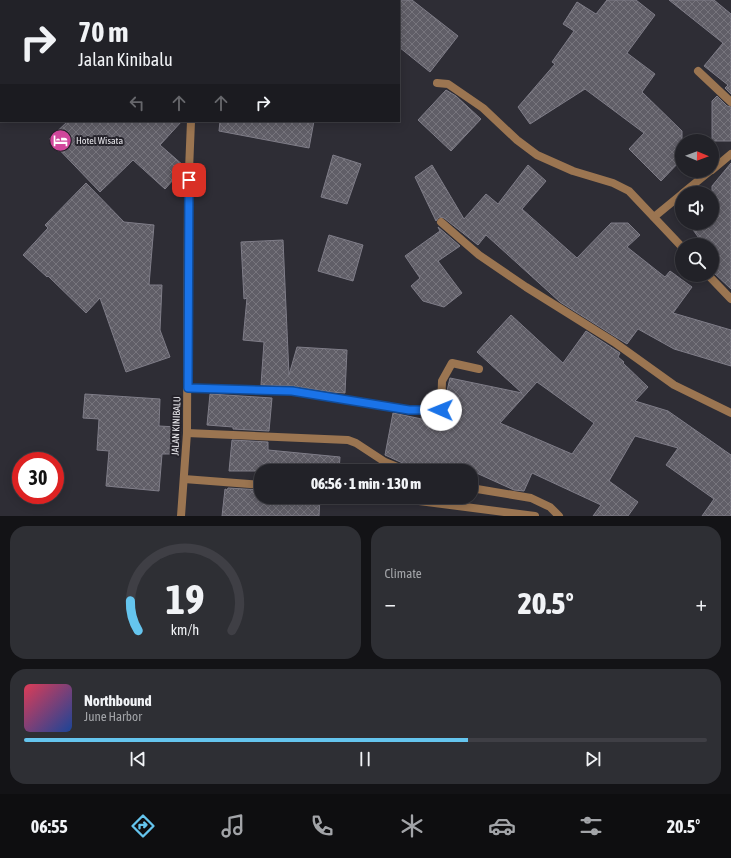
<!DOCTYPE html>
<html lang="en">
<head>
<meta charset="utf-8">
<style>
	body { margin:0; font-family:"Asap Condensed",sans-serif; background:#2e2f34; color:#f1f3f6; height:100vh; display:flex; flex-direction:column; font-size:15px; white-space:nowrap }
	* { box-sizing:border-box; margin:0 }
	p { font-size:13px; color:#a2a4a8 }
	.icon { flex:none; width:22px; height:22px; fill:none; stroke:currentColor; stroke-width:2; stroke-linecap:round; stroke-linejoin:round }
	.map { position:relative; height:516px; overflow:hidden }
	.panel { display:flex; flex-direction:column; gap:10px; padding:10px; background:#131316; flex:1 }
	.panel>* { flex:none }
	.banner { position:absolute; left:0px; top:0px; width:400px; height:122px; box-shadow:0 2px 10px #0003,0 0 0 1px #3f3f45; background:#222228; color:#f1f3f6; overflow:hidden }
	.needle { width:26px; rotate:91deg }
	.buttons { position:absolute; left:675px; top:134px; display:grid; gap:8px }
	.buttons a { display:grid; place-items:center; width:44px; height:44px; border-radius:50%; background:#222228; box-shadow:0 2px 10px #0003,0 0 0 1px #3f3f45; font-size:20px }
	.speed { position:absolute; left:12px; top:452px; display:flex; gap:8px; font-size:20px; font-weight:700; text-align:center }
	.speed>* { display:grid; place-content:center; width:52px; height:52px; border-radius:50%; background:#222228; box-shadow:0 2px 10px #0003,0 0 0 1px #3f3f45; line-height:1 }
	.speed .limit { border:6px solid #d22; background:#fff; color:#111 }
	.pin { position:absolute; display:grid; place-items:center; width:34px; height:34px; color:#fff; margin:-17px; border-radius:8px; box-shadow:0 2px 6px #0006 }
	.me { position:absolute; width:44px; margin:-22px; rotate:271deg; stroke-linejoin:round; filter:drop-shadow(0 0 3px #0008) }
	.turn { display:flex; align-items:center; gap:14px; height:84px; padding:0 12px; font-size:18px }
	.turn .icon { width:52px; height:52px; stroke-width:2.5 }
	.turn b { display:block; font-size:28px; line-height:34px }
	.lanes { display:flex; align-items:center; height:38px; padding:0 12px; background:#0003; justify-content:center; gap:20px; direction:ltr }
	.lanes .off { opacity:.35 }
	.big { font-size:30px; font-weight:800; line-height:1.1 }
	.panel .card { flex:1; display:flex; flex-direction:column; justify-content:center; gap:6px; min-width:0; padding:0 14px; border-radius:16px; background:#2e2f34 }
	.panel .dial { align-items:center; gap:0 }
	.dial svg { height:104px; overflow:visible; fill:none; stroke:#3f3f45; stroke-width:7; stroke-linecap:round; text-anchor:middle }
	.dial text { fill:#f1f3f6; stroke:none }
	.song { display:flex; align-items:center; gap:12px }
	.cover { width:48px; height:48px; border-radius:6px; background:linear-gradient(135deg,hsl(350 70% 55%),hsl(220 70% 35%)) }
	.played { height:4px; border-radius:2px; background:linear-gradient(90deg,#65c5ee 65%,#3f3f45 65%) }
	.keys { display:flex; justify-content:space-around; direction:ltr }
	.heat { display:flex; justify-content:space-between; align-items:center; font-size:22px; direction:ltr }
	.panel .tiles { flex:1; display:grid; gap:10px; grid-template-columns:1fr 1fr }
	.card:last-child { grid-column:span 2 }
	.trip { position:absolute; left:254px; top:464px; width:224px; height:40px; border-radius:16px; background:#222228; box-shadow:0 2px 10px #0003,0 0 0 1px #3f3f45; font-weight:800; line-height:40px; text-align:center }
	.tabs { display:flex; height:64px; justify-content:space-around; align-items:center; background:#0e0e10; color:#a2a4a8 }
	.tabs .icon { width:28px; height:28px }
	.tabs .selected { color:#65c5ee }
	.tabs b { font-size:18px; color:#f1f3f6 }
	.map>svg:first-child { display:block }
	.building { fill:url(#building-cross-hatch); stroke:#7f7d88; fill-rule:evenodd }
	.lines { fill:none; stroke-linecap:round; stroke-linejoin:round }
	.minor { stroke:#9b7551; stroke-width:8 }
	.primary { stroke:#febf83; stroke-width:10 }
	.route-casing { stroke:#114b97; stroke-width:10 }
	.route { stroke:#1a73e8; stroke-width:7 }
	.labels { text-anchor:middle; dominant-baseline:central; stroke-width:4; stroke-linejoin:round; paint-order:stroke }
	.poi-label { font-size:10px; fill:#e5e4e9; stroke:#25232b; text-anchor:start }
	.street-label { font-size:10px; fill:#e5e4e9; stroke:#25232b }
</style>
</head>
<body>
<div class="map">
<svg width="731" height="516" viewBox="0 0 731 516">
	<defs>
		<pattern id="building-cross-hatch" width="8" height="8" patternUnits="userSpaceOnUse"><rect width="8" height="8" fill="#605e67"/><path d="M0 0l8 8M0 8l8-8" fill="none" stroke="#77757d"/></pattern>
	</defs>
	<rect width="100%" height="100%" fill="#2e2d35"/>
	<g class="building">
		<path d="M399,0H412L458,36L430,72L399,47Z"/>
		<path d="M607,0H636L655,15L627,53L655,74L642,92L682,131V159L661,181L629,149L644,133L585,89L530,124L518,107L555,64L552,62L574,31L563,24L577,2L596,14Z"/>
		<path d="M669,0H714L731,14V94L725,88L728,85L704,66L723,43Z"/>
		<path d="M446,90L456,96L481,119L451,151L418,120Z"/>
		<path d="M717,96L727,106L731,107V141H712V101Z"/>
		<path d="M68,121H182L160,145L184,166V168L165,189L133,160L100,192L49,139Z"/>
		<path d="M220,121H314L309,148L219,131Z"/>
		<path d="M333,155L361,164L347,204L321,197Z"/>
		<path d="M731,163V289L712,271V245H704L688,223H712V186Z"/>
		<path d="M432,165L464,219L486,194L498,204L528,165L546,181L522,209L577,258L611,223H628L640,235L627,247L665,277L670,271L692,287L673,313L731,330V366L674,349L638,329L627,344L560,302L486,235L478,245L444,218L439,217L436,221L415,177Z"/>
		<path d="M86,183L124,222L154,225L149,285H162L160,330L170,357L126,372L100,298L86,313L48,276L47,277L23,255L48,228L45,225Z"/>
		<path d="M438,227L460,246L438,261L462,293L444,307L423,301L411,286L420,278L405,256L440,231Z"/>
		<path d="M329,235L363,245L353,281L318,271Z"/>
		<path d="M283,240L289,375L297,347L347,350L345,393L331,392L292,386L261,385L264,342L243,340L247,298L244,299L241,242Z"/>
		<path d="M511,315L563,363L586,331L620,353L618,357L624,362L623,363L648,387L635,401L668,411L731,455V516H702L714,499L666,465L678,448L635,436L609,481L638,502L628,516H593L601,505L532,473L524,491L514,490L472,471H436L407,465L385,455L393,413L441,423L442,415L446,411L447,391L450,378L522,393L477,352ZM537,382L594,423L572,454L500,423Z"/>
		<path d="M85,394L160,399L159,426L177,427L176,454H162L159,491L106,486L109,451L97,450L99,419L83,418Z"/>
		<path d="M210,394L272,398L269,431L233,429V427L207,425Z"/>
		<path d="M232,440L268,442V450L340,457L339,471H229Z"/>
		<path d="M228,488L261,490V497L320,498L319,516H222L225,489L227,490Z"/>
	</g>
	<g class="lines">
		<g class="minor">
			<path d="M196,0V1"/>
			<path d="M698,71L731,102"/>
			<path d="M437,83L448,84L483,108L517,140L537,155L573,171L613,183L629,191L682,247"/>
			<path d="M712,170L731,154"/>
			<path d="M683,193L710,171"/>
			<path d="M654,217L682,194"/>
			<path d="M441,222L479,255L526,287L614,342L674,385L731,413"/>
			<path d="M708,275L731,299"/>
			<path d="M187,388L292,391L409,410H441L442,381L452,363L479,369"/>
			<path d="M187,433L348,440L356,443L385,462L407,471"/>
			<path d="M184,479L261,485"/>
			<path d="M471,488L531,498L550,507L559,516"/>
			<path d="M388,497L535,516"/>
			<path d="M181,516L187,433L188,195L191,121"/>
		</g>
		<g class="primary">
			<path d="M58,1L59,0"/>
			<path d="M0,61L1,60"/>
		</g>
	</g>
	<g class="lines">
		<defs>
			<path id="route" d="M189,180L188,388L292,391L409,410H441"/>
		</defs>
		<use href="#route" class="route-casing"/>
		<use href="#route" class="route"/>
	</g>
	<defs>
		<symbol id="hotel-disc" viewBox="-11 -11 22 22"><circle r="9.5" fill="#d1479c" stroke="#25232b"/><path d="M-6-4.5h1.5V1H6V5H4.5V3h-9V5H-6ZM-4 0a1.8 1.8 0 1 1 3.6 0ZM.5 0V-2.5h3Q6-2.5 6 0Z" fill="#fff"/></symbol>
	</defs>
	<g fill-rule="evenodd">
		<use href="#hotel-disc" x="48" y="128" width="25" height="25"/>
	</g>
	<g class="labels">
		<g class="poi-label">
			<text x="76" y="140">Hotel Wisata</text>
		</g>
		<g class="street-label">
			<text transform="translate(176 426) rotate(-88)">JALAN KINIBALU</text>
		</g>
	</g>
</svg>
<div class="buttons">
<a><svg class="needle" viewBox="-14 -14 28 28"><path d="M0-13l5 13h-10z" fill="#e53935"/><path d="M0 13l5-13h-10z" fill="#a2a4a8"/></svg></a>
<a><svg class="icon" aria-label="sound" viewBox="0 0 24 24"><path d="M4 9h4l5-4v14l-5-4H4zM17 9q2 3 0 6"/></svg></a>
<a><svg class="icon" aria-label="search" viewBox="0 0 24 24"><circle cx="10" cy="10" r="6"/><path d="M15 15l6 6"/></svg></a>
</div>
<div class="speed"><div class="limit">30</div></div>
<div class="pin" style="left:189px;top:180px;background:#d93025"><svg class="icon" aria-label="arrive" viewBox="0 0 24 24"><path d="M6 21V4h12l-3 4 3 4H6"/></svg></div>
<svg class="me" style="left:441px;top:410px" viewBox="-20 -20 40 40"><circle r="19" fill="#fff"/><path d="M0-13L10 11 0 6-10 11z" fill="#1a73e8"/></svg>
<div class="trip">06:56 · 1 min · 130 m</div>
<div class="banner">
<div class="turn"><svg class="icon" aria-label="right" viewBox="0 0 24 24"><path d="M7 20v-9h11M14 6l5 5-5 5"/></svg><div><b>70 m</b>Jalan Kinibalu</div></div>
<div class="lanes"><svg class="icon off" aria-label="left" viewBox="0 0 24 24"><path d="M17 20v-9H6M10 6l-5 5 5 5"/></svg><svg class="icon off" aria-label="ahead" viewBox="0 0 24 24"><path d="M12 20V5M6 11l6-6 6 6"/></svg><svg class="icon off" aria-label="ahead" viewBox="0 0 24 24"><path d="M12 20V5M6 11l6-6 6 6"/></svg><svg class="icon" aria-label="right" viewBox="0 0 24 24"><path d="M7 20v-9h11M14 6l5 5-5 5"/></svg></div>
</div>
</div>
<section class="panel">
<div class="tiles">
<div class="card dial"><svg viewBox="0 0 100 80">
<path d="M14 69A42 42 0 1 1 86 69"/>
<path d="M14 69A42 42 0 0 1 8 46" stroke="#65c5ee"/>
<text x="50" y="56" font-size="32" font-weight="700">19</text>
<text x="50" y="72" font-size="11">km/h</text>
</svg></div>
<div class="card"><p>Climate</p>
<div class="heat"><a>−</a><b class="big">20.5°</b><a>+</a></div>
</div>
<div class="card">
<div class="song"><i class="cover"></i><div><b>Northbound</b><p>June Harbor</p></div></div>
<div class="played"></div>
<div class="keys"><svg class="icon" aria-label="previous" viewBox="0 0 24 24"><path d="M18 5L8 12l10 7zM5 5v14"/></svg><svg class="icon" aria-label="pause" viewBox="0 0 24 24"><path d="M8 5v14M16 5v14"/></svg><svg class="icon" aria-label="next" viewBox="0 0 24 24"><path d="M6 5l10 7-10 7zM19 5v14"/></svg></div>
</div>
</div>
</section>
<nav class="tabs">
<b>06:55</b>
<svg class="icon selected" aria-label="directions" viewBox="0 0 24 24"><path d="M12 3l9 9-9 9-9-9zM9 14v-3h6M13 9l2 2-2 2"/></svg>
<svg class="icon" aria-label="music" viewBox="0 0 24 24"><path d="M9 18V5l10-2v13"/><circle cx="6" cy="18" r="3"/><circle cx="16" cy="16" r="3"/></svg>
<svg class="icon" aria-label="phone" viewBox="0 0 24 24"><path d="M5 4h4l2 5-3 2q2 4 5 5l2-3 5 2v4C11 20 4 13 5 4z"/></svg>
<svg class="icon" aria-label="climate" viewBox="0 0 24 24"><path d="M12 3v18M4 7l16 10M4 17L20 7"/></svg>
<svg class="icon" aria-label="car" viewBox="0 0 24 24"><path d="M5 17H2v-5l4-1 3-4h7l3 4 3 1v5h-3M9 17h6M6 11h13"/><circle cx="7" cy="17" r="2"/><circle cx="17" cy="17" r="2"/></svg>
<svg class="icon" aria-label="filters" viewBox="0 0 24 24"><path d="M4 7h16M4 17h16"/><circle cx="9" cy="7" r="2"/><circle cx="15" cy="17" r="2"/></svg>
<b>20.5°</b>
</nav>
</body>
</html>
